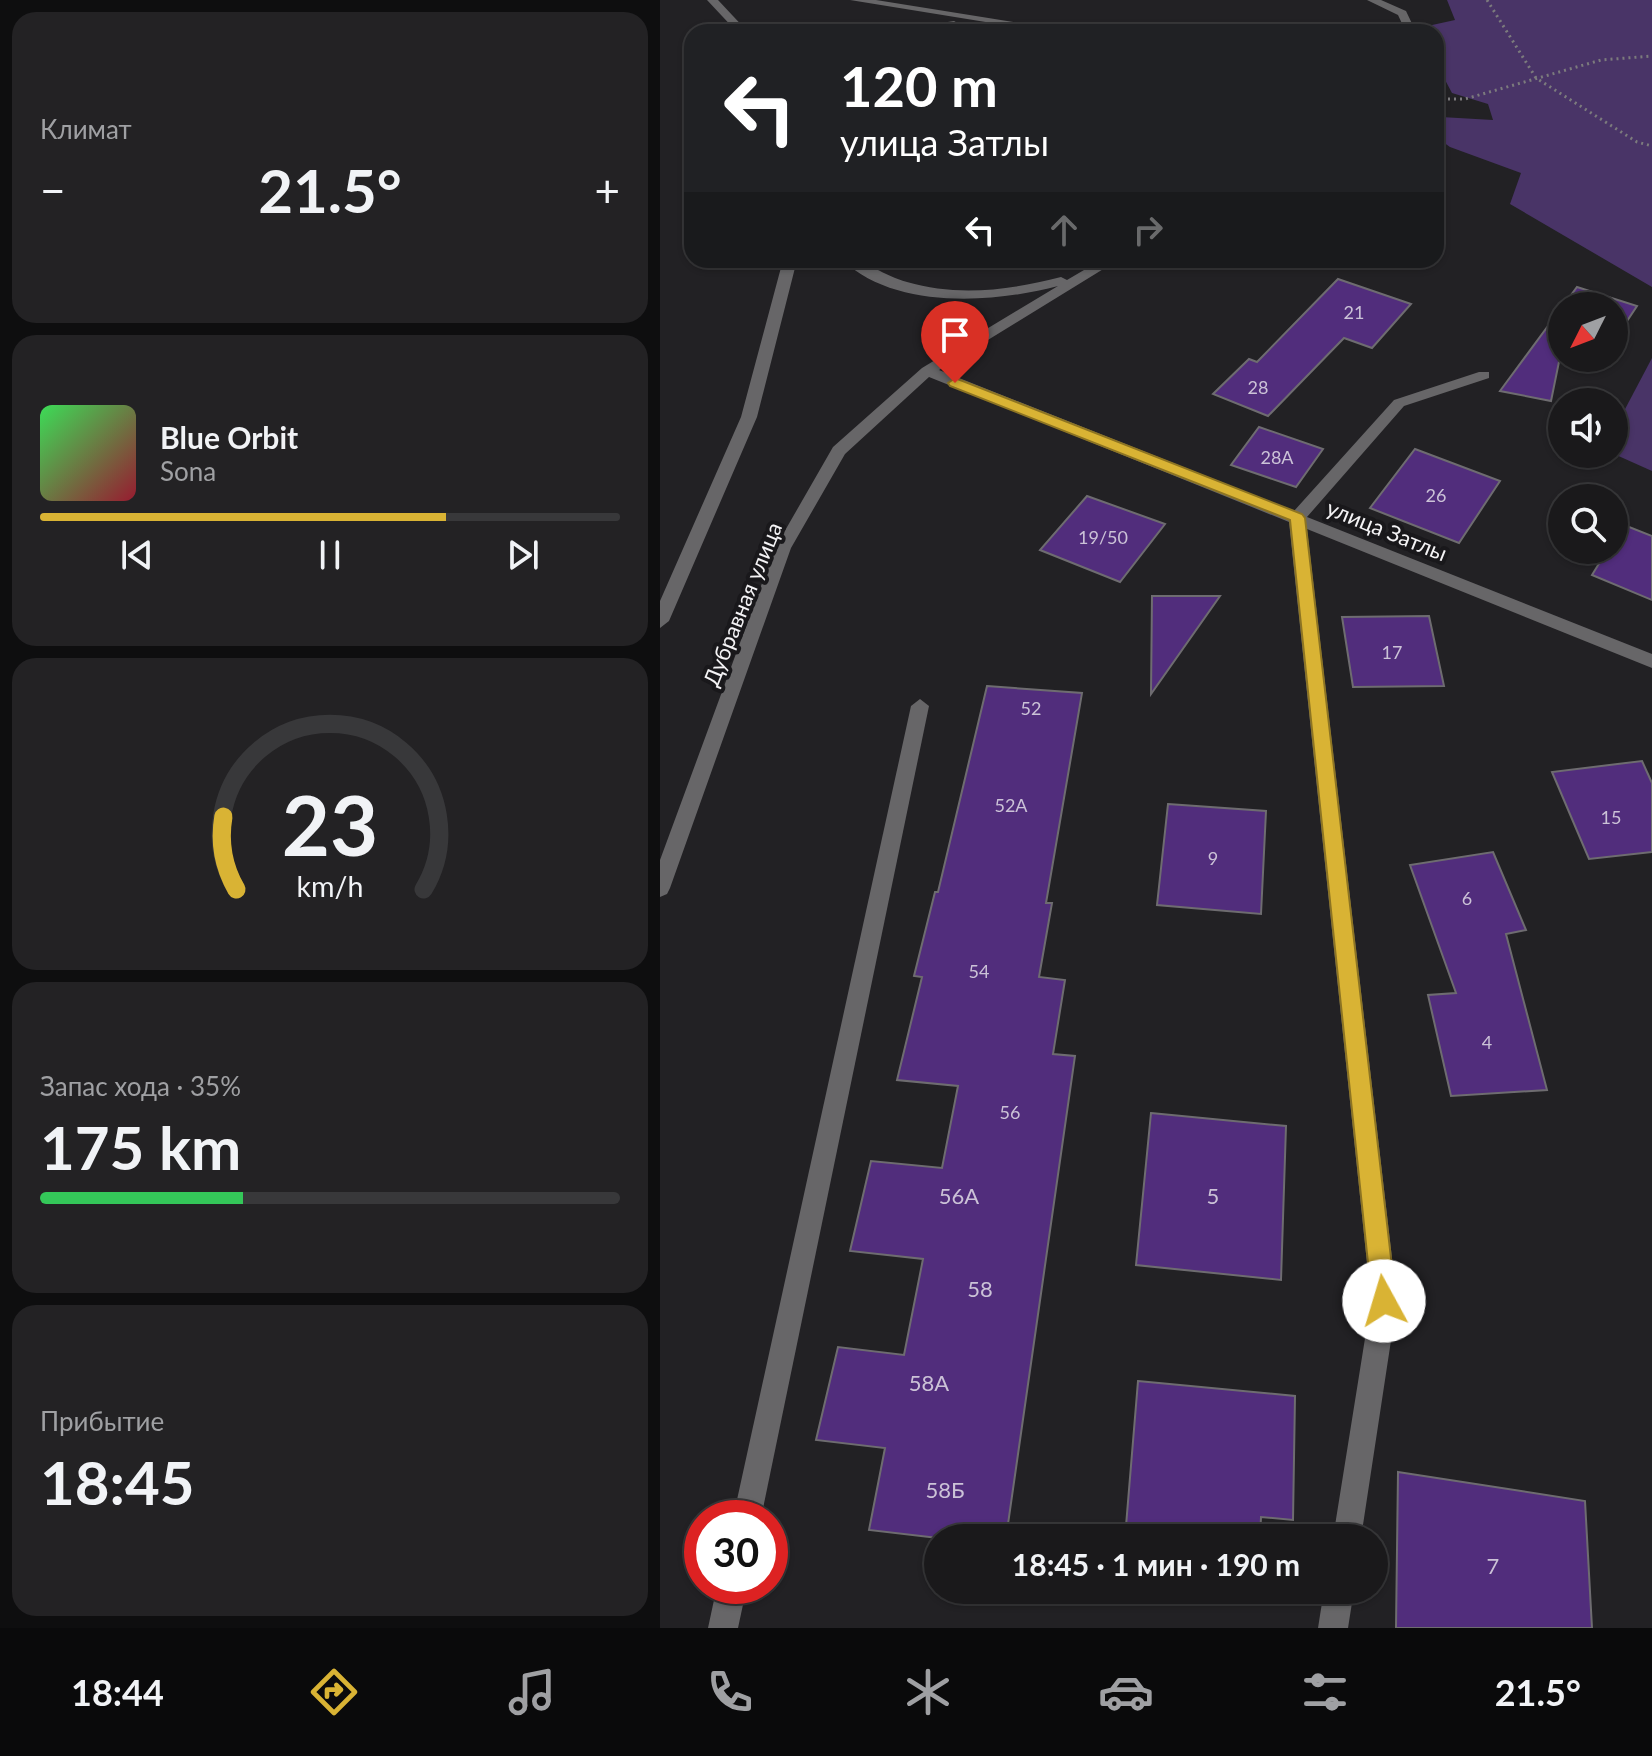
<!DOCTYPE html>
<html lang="ru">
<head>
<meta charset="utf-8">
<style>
	body { margin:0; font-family:Lato,sans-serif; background:#232224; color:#f1f3f6; height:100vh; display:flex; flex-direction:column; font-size:30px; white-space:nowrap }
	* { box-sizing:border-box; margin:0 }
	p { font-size:26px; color:#9fa0a3 }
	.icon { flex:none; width:44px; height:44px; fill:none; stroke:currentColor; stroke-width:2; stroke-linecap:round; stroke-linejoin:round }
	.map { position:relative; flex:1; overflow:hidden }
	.side { display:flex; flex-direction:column; gap:12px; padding:12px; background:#0e0e0f; width:660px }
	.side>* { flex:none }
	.hud { position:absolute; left:24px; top:24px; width:760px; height:244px; border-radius:24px; box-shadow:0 2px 6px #0004,0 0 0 2px #38383a; background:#202124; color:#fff; overflow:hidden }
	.needle { width:52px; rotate:228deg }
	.controls { position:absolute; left:888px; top:292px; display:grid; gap:16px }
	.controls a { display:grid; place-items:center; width:80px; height:80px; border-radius:50%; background:#1a191b; box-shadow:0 2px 6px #0004,0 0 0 2px #38383a; font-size:40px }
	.speed { position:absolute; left:24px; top:1500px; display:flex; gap:16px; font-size:40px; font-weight:700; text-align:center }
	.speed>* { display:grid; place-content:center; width:104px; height:104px; border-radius:50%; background:#1a191b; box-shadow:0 2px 6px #0004,0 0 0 2px #38383a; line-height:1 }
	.speed .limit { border:12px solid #d22; background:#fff; color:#111 }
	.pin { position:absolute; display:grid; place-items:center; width:68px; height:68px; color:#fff; margin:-82px -34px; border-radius:50% 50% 50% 0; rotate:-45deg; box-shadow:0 0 8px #0007 }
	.pin .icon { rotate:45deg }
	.me { position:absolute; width:88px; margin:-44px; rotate:354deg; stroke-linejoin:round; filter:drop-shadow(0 0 6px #0008) }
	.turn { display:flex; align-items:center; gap:28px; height:168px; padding:0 24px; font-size:36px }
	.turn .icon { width:104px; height:104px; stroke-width:2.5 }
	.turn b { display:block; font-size:56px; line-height:68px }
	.lanes { display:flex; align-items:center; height:76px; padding:0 24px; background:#0003; justify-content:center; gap:40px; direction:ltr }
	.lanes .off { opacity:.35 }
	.big { font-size:60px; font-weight:700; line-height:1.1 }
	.side .widget { flex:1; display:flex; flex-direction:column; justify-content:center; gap:12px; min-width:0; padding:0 28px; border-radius:24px; background:#232224 }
	.side .dial { align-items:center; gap:0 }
	.dial svg { height:208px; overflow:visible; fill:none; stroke:#38383a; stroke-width:7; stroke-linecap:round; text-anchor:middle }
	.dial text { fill:#f1f3f6; stroke:none }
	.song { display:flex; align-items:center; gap:24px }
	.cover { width:96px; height:96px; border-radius:12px; background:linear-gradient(135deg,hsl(130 70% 55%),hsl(350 70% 35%)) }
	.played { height:8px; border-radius:4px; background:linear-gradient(90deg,#d9b334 70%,#38383a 70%) }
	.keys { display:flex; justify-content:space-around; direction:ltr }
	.heat { display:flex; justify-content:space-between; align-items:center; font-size:44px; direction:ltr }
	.charge { height:12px; border-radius:6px; background:linear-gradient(90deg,#34c759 35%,#38383a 0) }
	.trip { position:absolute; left:264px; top:1524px; width:464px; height:80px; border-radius:40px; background:#1a191b; box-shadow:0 2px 6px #0004,0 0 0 2px #38383a; font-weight:700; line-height:80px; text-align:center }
	.tab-bar { display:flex; height:128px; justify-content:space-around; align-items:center; background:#0a0a0b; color:#9fa0a3 }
	.tab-bar .icon { width:56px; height:56px }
	.tab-bar .selected { color:#d9b334 }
	.tab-bar b { font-size:36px; color:#f1f3f6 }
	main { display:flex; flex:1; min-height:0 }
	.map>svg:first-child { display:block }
	.green { fill:#493467 }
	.building { fill:#512d7c; stroke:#6e6c70; stroke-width:2 }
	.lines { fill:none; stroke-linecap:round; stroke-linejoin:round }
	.path { stroke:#7c7b7d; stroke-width:3; stroke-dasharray:2 4; stroke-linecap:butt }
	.minor { fill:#676668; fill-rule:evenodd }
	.route { fill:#d9b334; stroke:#8d7422; stroke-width:2 }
	.labels { text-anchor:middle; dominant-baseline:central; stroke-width:8; stroke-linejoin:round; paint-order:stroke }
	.number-label { font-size:18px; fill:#cbc2d7 }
	.street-label { font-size:22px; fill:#f4f3f5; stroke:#19181b }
	.near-number-label { font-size:22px; fill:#cbc2d7 }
</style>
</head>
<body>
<main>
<section class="side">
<div class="widget"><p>Климат</p>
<div class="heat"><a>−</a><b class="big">21.5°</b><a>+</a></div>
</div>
<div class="widget">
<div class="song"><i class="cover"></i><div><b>Blue Orbit</b><p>Sona</p></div></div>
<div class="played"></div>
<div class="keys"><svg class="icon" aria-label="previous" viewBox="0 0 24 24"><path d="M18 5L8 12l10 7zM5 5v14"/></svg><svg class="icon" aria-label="pause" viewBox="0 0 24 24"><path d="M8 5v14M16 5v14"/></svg><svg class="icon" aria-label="next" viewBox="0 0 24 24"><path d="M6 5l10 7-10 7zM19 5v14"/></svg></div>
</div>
<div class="widget dial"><svg viewBox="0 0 100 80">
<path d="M14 69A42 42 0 1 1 86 69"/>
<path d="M14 69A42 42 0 0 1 9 41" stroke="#d9b334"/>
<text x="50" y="56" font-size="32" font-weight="700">23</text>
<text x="50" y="72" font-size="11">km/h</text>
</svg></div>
<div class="widget"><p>Запас хода · 35%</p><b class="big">175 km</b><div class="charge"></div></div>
<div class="widget"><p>Прибытие</p><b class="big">18:45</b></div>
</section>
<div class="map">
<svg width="992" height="1628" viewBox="0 0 992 1628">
	<rect width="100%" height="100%" fill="#222124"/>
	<g class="green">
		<path d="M787,0H992V287L850,204L861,173L790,147L776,137V119L781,117L833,120L828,104L792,93L776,63V32H764L763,27L795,20Z"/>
		<path d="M992,358V471L954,454V430Z"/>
	</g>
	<g class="building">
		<path d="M678,279L751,304L712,348L684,338L608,416L553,394L589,359L597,362Z"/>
		<path d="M917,287L977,306L955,339L954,306H903Z"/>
		<path d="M902,307V347L891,401L840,391Z"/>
		<path d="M599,427L663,449L636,487L571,465Z"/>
		<path d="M755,449L840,481L799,543L710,508Z"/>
		<path d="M427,496L505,524L460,582L380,550Z"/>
		<path d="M954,521L992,536V600L932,575L943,557L924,550H954Z"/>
		<path d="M492,596H560L491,694Z"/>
		<path d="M769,616L784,686L693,687L682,617Z"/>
		<path d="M327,686L422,693L386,903H392L379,977L405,980L393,1054L415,1056L346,1538H278L209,1530L225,1448L156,1440L178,1347L244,1355L263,1259L190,1251L211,1161L282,1168L298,1086L237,1080L262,977L254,976L275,892H278Z"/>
		<path d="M982,761L992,783V852L929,859L892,772Z"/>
		<path d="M508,804L606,811L601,914L497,905Z"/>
		<path d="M833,852L866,930L846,934L887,1090L791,1096L768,995L796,993L750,865Z"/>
		<path d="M491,1113L626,1126L621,1280L476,1265Z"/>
		<path d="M478,1381L635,1396L633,1520L601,1517L600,1538H465Z"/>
		<path d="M738,1472L925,1501L932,1628H736Z"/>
	</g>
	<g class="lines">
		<g class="path">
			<path d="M827,0L876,78L977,142L992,146"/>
			<path d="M776,99H805L941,60L992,56"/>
		</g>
		<g class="minor">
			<path d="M47,0H58L88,32H77Z"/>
			<path d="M190,0H216L415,32H388Z"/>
			<path d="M707,0H721L746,11L756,32H746L738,15Z"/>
			<path d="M294,21L299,24L298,26L256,32H226Z"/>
			<path d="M123,260H137L97,417L9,621L0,628V601L81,417Z"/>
			<path d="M183,260C207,260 224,276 247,282C298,297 350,290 401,277L407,280L441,260H458L279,370L634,511L734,400L819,372H829V378L744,406L647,517L992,654V668L647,529L737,1301L701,1538H673L711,1301L629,522L269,377L185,454L131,548L10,888L7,894L0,897V860L115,548L173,447L262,368L398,286C335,303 234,310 183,260Z"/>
			<path d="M260,699L269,706L101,1518H73L251,706Z"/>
			<path d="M57,1586H87L78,1628H48Z"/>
			<path d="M664,1590H694L688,1628H658Z"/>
		</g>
	</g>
	<path class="route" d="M295,378L642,514L645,518L736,1301L732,1309L724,1313L716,1309L712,1301L630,520L290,386L288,383Z"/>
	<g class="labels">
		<g class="number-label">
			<text x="694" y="312">21</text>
			<text x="598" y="387">28</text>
			<text x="617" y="457">28А</text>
			<text x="776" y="495">26</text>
			<text x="443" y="537">19/50</text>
			<text x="732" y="652">17</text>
			<text x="371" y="708">52</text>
			<text x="351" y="805">52А</text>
			<text x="951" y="817">15</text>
			<text x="553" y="858">9</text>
			<text x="807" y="898">6</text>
			<text x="319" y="971">54</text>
			<text x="827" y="1042">4</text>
			<text x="350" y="1112">56</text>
		</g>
		<g class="street-label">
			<text transform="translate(727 530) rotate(22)">улица Затлы</text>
			<text transform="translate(82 604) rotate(-68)">Дубравная улица</text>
		</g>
		<g class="near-number-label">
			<text x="299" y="1195">56А</text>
			<text x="553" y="1195">5</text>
			<text x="320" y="1288">58</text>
			<text x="269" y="1382">58А</text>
			<text x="285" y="1489">58Б</text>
			<text x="833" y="1565">7</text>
		</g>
	</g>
</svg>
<div class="controls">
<a><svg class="needle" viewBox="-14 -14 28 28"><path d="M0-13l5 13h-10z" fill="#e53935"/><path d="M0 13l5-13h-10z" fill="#9fa0a3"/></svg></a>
<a><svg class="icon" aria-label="sound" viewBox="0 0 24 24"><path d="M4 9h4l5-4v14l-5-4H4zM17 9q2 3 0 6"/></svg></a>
<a><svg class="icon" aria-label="search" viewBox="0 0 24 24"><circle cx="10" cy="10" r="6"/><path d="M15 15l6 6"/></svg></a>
</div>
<div class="speed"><div class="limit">30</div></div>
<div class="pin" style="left:295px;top:383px;background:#d93025"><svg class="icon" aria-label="arrive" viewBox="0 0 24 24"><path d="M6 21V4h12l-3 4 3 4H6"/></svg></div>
<svg class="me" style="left:724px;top:1301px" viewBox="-20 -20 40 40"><circle r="19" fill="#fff"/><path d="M0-13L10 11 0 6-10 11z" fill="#d9b334"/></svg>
<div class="trip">18:45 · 1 мин · 190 m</div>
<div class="hud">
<div class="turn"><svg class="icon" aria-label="left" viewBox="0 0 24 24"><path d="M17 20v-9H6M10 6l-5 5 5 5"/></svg><div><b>120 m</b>улица Затлы</div></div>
<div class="lanes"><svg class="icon" aria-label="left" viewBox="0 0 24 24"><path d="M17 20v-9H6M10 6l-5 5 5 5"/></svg><svg class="icon off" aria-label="ahead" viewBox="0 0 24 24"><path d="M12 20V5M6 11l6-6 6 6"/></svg><svg class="icon off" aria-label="right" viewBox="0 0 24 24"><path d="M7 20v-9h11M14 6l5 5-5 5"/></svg></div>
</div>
</div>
</main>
<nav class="tab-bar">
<b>18:44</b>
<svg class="icon selected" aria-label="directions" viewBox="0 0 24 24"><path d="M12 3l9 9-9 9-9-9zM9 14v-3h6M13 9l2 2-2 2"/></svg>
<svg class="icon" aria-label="music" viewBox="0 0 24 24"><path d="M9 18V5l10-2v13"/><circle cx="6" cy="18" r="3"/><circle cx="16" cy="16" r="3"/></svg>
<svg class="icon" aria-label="phone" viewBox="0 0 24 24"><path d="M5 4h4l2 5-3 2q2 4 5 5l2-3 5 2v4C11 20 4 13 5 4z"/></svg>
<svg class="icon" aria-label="climate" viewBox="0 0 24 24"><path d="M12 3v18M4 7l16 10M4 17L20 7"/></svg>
<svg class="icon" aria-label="car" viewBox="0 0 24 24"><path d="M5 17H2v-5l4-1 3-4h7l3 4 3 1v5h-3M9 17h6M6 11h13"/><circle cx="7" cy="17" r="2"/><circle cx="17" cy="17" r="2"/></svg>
<svg class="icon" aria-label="filters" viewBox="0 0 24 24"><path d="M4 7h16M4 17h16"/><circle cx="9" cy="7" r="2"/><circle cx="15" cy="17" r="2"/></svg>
<b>21.5°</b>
</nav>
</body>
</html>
